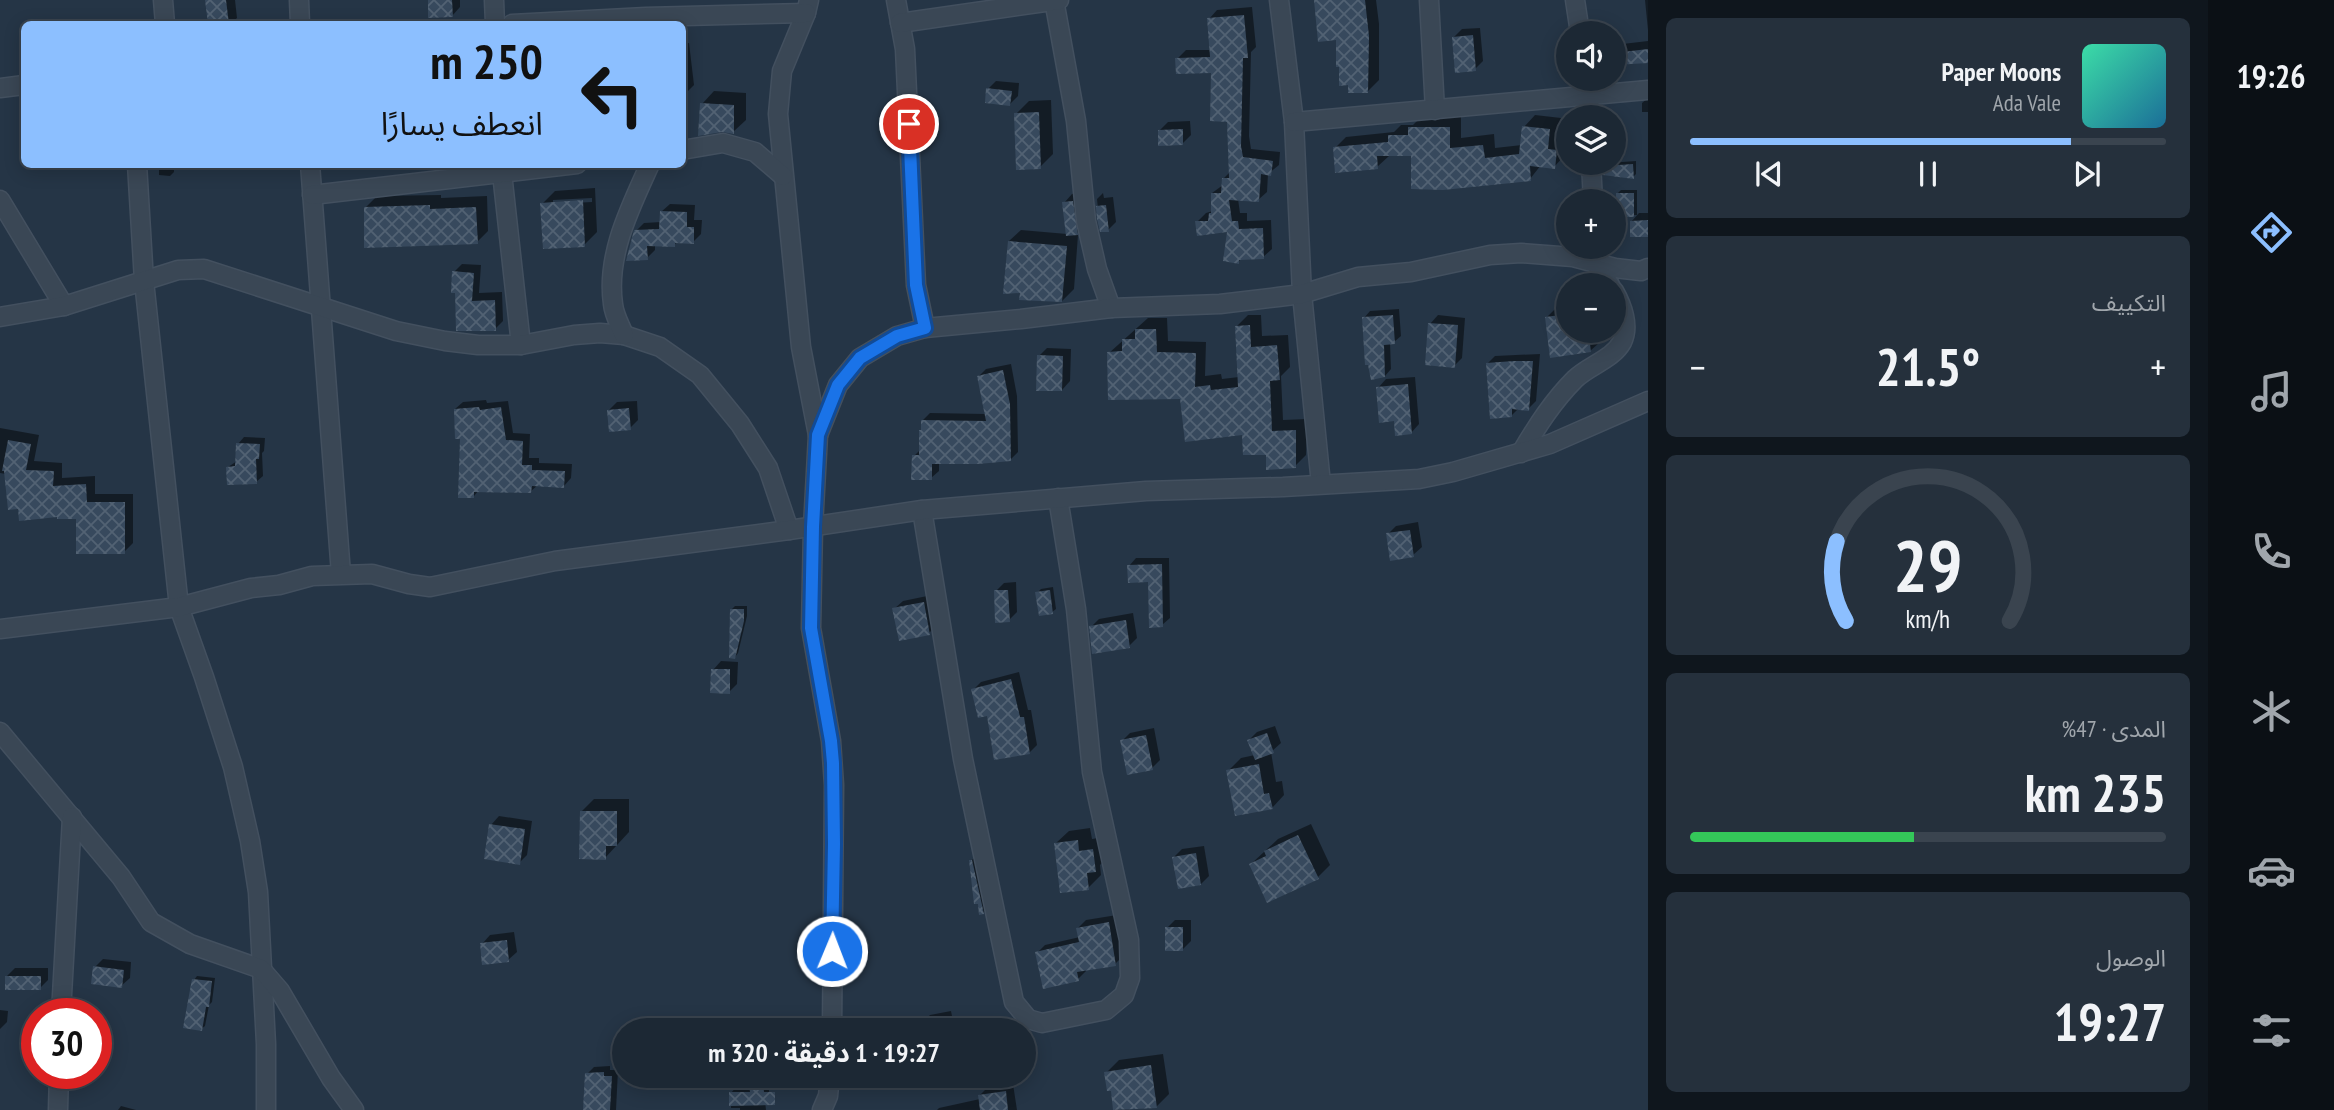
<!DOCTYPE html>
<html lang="ar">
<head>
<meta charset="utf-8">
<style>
	body { margin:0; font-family:"PT Sans Narrow","Noto Sans Arabic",sans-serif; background:#25303c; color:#f1f3f6; direction:rtl; height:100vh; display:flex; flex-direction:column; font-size:26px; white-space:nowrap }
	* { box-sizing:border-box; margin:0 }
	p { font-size:23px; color:#a0a6ac }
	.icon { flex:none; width:38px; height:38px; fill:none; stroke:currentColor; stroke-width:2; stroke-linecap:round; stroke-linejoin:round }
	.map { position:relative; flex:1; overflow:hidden; direction:ltr }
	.drawer { display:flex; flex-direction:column; gap:18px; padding:18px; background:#0f161d; width:560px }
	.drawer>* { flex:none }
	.guide { position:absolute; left:21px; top:21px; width:665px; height:147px; border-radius:10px; box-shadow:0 4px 18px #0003,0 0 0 2px #3a444f; direction:rtl; background:#8cbfff; color:#111; overflow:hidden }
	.controls { position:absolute; left:1556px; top:21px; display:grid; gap:14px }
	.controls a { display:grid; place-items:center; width:70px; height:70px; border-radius:50%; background:#1c2834; box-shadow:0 4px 18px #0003,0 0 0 2px #3a444f; font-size:35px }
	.speed { position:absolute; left:21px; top:998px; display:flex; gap:14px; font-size:35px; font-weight:700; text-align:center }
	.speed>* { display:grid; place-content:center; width:91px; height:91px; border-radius:50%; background:#1c2834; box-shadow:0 4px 18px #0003,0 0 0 2px #3a444f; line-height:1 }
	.speed .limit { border:10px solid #d22; background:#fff; color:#111 }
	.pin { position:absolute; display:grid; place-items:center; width:60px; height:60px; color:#fff; margin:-30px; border:4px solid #fff; border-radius:50%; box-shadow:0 2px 7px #0007 }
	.me { position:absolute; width:77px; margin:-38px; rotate:1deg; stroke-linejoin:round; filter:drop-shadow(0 0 5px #0008) }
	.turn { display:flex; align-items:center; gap:24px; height:147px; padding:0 28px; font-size:32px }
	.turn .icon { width:91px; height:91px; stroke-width:2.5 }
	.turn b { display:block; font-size:49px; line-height:60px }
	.big { font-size:52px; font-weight:700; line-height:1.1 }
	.drawer .tile { flex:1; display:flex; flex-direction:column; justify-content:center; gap:10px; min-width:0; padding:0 24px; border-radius:10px; background:#25303c }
	.drawer .dial { align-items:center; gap:0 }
	.dial svg { height:182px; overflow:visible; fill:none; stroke:#3a444f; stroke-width:7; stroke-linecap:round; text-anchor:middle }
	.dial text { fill:#f1f3f6; stroke:none }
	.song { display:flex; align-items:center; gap:21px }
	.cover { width:84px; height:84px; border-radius:10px; background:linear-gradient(135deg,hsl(160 70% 55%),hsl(200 70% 35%)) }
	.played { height:7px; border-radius:4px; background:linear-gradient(90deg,#8cbfff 80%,#3a444f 80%) }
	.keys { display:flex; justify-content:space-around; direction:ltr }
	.heat { display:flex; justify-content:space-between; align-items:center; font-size:38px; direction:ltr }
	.charge { height:10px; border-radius:5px; background:linear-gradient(90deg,#34c759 47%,#3a444f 0) }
	.trip { position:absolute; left:612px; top:1018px; width:424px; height:70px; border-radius:35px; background:#1c2834; box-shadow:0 4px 18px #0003,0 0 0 2px #3a444f; font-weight:700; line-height:70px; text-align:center; direction:rtl }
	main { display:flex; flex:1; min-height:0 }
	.tabs { display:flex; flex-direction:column; width:126px; justify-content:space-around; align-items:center; background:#0b1015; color:#a0a6ac }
	.tabs .icon { width:49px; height:49px }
	.tabs .selected { color:#8cbfff }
	.tabs b { font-size:32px; color:#f1f3f6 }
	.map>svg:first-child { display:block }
	.shadow { fill:#0007; fill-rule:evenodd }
	.building { fill:url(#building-cross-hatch) }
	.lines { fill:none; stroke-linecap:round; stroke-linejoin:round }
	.minor-casing { stroke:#43505f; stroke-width:21 }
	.minor { stroke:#3a4755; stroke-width:18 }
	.route-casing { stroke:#114b97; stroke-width:18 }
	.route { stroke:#1a73e8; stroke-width:12 }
</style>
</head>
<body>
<main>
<nav class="tabs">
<b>19:26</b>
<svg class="icon selected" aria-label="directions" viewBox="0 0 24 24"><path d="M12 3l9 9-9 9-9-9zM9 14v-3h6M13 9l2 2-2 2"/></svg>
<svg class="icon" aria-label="music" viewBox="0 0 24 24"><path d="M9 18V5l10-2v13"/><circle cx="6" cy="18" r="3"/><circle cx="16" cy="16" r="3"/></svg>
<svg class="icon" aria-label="phone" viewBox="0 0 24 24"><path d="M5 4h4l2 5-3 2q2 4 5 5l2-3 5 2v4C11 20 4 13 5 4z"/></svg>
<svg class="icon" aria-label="climate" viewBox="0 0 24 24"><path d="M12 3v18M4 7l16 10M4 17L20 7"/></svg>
<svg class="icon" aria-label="car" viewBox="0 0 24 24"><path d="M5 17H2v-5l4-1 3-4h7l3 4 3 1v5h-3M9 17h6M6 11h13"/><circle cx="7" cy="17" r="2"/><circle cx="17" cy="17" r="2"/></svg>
<svg class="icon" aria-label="filters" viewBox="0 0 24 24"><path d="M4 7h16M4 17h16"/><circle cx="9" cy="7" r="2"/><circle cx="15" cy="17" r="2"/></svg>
</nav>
<section class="drawer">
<div class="tile">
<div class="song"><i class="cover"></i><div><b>Paper Moons</b><p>Ada Vale</p></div></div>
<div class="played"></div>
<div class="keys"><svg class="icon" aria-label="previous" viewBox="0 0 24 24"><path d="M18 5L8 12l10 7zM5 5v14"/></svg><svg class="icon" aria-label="pause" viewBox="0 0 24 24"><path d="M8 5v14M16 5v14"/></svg><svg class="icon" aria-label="next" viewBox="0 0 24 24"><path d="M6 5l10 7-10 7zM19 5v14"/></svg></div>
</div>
<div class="tile"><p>التكييف</p>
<div class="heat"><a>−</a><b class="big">21.5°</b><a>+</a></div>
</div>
<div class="tile dial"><svg viewBox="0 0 100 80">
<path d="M14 69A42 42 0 1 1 86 69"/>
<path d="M14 69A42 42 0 0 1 10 34" stroke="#8cbfff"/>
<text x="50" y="56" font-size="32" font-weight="700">29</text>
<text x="50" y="72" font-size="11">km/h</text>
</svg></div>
<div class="tile"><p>المدى · 47%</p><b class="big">235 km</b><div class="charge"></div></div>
<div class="tile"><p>الوصول</p><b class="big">19:27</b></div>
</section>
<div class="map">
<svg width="1648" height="1110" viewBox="0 0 1648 1110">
	<defs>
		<pattern id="building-cross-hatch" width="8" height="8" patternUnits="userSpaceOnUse" patternTransform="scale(1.75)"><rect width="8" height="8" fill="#37495d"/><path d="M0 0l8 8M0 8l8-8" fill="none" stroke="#526273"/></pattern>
	</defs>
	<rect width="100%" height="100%" fill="#253546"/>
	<g class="shadow">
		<path d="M207,0H235L237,18L230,24H209Z"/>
		<path d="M430,0H460V7L452,16Z"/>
		<path d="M1317,0H1376L1379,24V80L1368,91Z"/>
		<path d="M1645,0H1648V30Z"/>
		<path d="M1252,7L1256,47L1251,52L1249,136L1251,149L1280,152L1279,165L1268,174L1267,192L1258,200L1238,199L1240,213H1247V221L1271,220L1272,249L1263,257L1242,258L1238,262L1229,230L1197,222L1206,213L1213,211L1212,193L1223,185L1224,178L1231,171L1229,120L1213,71L1177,59L1186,50H1211L1209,19L1217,10Z"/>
		<path d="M1480,28L1483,61L1475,69L1454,37L1462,29Z"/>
		<path d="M1648,41V61L1614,63V45Z"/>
		<path d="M689,43L694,85L686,93L682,94V44Z"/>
		<path d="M996,81L1019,83L1018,96L1010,104L988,89Z"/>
		<path d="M714,91L746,93V120L733,132L702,104Z"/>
		<path d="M1648,98V112H1642V103Z"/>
		<path d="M1051,100L1053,154L1040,167L1016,114L1029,101Z"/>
		<path d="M1535,115L1561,118L1558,138L1568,139L1565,155L1554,167L1541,165L1530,179L1413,154L1389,156L1377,167L1335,148L1346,137L1394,132L1401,125H1413L1421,117H1461V138L1494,134L1495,148L1522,145L1524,127Z"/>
		<path d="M1190,121L1191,135L1183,143L1160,130L1168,122Z"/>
		<path d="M1636,161V174L1633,177L1604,167L1608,163Z"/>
		<path d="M159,164H174V172L170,176L159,175Z"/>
		<path d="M595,188L597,232L584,245L542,204L555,191ZM592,198V202L553,204V200Z"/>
		<path d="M1621,190H1637V215H1617V194Z"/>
		<path d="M1080,193L1085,225L1076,234L1078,235L1074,289L1062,301L1009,241L1021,230L1067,234L1064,203L1072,194Z"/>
		<path d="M1103,193L1104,198L1113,197L1116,222L1108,230L1099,219L1097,199Z"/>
		<path d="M441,195V198L487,196L488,231L477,242L366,207L377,196Z"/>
		<path d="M670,204L695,205L694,220H702L701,234L693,242L678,241L674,245L655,244V250L647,258L636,231L644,223L661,222V212Z"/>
		<path d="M1639,213H1648V235L1632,236L1631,222Z"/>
		<path d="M462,264L481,265L479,293L502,292L503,321L495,329H458L454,272Z"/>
		<path d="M1568,307V331H1597L1599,343L1590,351L1552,356L1546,318L1555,309Z"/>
		<path d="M1399,309L1401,336L1394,342H1390L1391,369L1385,376L1364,318L1370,311Z"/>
		<path d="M1248,315H1261L1262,336L1288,335L1290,367L1281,376L1283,420L1307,419L1306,455L1295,466L1267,453L1244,433L1109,353L1148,318H1167L1168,341L1206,342L1205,376L1221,374L1222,379L1239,377L1236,327Z"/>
		<path d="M1438,315L1465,318L1462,358L1454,366L1430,324Z"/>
		<path d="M1047,348L1071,349L1070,381L1062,390L1039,356Z"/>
		<path d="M1540,354L1536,401L1528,409L1519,408L1511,416L1487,364L1495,356Z"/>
		<path d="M1011,364L1017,396L1018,452L1011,459L939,462V471L931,478L914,456L921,449L923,420L930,413L986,414L979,376L986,369Z"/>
		<path d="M1415,377L1419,424L1411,433L1378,388L1386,379Z"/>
		<path d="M486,400L487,403L508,401L513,433L530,434L529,458H539V463L572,464L571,478L564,486L538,485L531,491L479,490L474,496L455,409L463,402Z"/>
		<path d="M637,401L638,420L630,428L609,410L617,402Z"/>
		<path d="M0,428L39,435L34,461L62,463V478L95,476V494H133V543L124,552L78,517L20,508L6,474L0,473Z"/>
		<path d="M244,437L265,438L264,451L262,453L263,476L256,482L228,467L237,461L238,444Z"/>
		<path d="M1418,522L1422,547L1413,555L1388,534L1396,526Z"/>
		<path d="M1136,558H1169L1170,618L1162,625L1150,581L1129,566Z"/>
		<path d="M1016,582L1017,612L1009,620L996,591L1004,583Z"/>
		<path d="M1053,587L1056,609L1052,612L1037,593L1041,589Z"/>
		<path d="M932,595L937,625L929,633L894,609L903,601Z"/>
		<path d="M735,606H747V616L738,653L735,657L731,610Z"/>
		<path d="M1133,613L1137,638L1129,646L1091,627L1099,619Z"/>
		<path d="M721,661L738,662L737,684L729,692L713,670Z"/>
		<path d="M1019,672L1028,710H1031L1037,745L1029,753L988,714L973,690L981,682Z"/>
		<path d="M1275,726L1281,743L1271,752L1276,782L1282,781L1284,795L1272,808L1228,771L1241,758L1255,755L1249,740L1257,732Z"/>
		<path d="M1154,728L1160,760L1152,768L1122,741L1130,733Z"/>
		<path d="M594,799H629V832L605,858L582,811Z"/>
		<path d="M499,816L532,821L527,855L519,863L491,825Z"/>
		<path d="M1311,824L1330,865L1318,877L1251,864L1278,839Z"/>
		<path d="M1090,828L1092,839L1105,837L1108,857L1100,865L1101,875L1088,888L1056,843L1069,831Z"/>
		<path d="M1204,846L1209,876L1201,884L1174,857L1182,849Z"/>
		<path d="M979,853L991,905L983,913L971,861Z"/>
		<path d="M1117,915L1123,956L1115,964L1086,969V971L1078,979L1037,953L1045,945L1080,937L1078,928L1086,920Z"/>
		<path d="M1175,920H1191V941L1183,949L1167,928Z"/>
		<path d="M514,932L517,952L508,960L482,944L490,935Z"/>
		<path d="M103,959L131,962L130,978L121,986L95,967Z"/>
		<path d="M15,968H48V980L40,988L7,976Z"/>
		<path d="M197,976L215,978L212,1002L209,1005L205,1026L201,1029L194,980Z"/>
		<path d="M0,1010L8,1011L7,1022L0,1029Z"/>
		<path d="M951,1011L955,1031H918L917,1028L930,1015Z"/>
		<path d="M1163,1054L1169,1094L1156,1107L1115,1110L1112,1089L1106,1073L1119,1060Z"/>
		<path d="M610,1066V1070H618L616,1110H584L587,1074L594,1067Z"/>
		<path d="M900,1076H927L901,1081Z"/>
		<path d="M769,1078V1097L765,1101L766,1110H740V1108H731V1093L737,1086L751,1087L757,1079Z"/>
		<path d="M1013,1084L1017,1110H937L939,1108L980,1099V1095L988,1087Z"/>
		<path d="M121,1106L136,1110H118Z"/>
	</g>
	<g class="building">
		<path d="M205,0H226L229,24H208Z"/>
		<path d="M428,0H452L453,17L428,18Z"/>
		<path d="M1314,0H1365L1369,36L1368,93H1348V85L1339,86V67H1336V40L1318,42Z"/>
		<path d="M1244,15L1248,58H1243L1241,146L1243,157L1273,161L1271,176L1261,174L1259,202L1229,200L1232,221H1238L1239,229L1263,228L1264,259L1239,260V264L1223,261L1227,232L1197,236L1195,221H1208L1209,213H1211V193H1221L1222,178H1229L1227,122L1210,121L1211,73L1176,74L1175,58L1210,57L1207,18Z"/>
		<path d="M1473,35L1476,71L1455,73L1452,37Z"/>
		<path d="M1648,49V63L1614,65V53Z"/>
		<path d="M986,88L1012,91L1010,106L985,103Z"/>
		<path d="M700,103L734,105V134L722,132L698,136Z"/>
		<path d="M1039,112L1041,169L1016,170L1014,113Z"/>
		<path d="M1522,126L1550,129L1548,149L1557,150L1555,169L1530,166L1531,181L1443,190L1411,189V156H1377L1378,169L1335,173L1333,147L1388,142V135H1408V127H1450V148L1483,145L1485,158L1519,154Z"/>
		<path d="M1183,129V145L1158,146V130Z"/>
		<path d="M1633,164L1634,179L1603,175V166Z"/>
		<rect x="1616" y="193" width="18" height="24"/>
		<path d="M1095,198L1096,206L1106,205L1109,232H1100L1097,219Z"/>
		<path d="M583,200L585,247L543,249L540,203Z"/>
		<path d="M1073,201L1078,235L1066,236L1062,202Z"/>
		<path d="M430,205V209L476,207L478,244L364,248V207Z"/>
		<path d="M660,211L687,212V227H694V244L675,243V247L647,246L648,260L626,261L634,230L659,229Z"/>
		<path d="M1648,220V237H1630V221Z"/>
		<path d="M1008,241L1067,246L1062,302L1019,300L1020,293L1003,294Z"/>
		<path d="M452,271L474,273L472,301L495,300L496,331H456L455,293H451Z"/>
		<path d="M1568,314V331H1572L1573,338L1589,336L1591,352L1550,358L1545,317Z"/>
		<path d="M1393,315L1395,344L1384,345L1385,377L1371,380L1368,365H1365L1362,317Z"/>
		<path d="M1428,323L1458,325L1455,368L1425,365Z"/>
		<path d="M1250,325L1251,347L1277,345L1280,380L1270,381L1272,431L1296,430V468L1266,470V455H1243L1242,435L1185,442L1180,399L1108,400L1107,352L1122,351V339H1135V329H1156L1157,352L1196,353L1195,387L1210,385L1211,390L1238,387L1235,326Z"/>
		<path d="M1037,355L1063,356L1062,391H1036Z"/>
		<path d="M1514,361H1533L1529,411L1512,409V417L1490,419L1486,363Z"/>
		<path d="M1003,370L1010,404L1011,461L978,464H932V480H911L912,455H919V430H921V420L986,421L977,376Z"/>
		<path d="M1408,384L1412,434L1395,436L1394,421L1379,423L1376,387Z"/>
		<path d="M479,407L480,410L501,407L506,440L523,441L522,465H532V470L565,471L564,488L532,486L531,493L474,492V498H458L460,439H455L454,409Z"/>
		<path d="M629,408L631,430L609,432L607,410Z"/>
		<path d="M8,440L31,444L26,470L54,471L53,486L86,484L87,502H125V554H76V519H57V517L19,521L18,509L8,510L4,471H2Z"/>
		<path d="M236,443L260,444L259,459H256L257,484L227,485L226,467L235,466Z"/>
		<path d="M1410,530L1414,557L1390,561L1386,533Z"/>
		<path d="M1162,564L1163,627L1149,628L1148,582L1128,583L1127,565Z"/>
		<path d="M994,590H1008L1010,622L995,623Z"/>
		<path d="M1050,590L1053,614L1039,616L1035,592Z"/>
		<path d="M924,602L930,635L899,641L892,608Z"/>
		<path d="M730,609H744V621L735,659L729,658Z"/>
		<path d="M1126,620L1130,648L1092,654L1089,626Z"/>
		<path d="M711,669H730V694L710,693Z"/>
		<path d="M1011,679L1020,717H1024L1030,754L994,760L987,716L978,718L971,689Z"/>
		<path d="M1267,733L1274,753L1255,760L1247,740Z"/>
		<path d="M1146,735L1153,770L1127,775L1120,740Z"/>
		<path d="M1259,764L1264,794L1269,793L1273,809L1235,816L1226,770Z"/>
		<path d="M580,811H617V846H606V860L579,859Z"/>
		<path d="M489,824L525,829L520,865L484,859Z"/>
		<path d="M1298,835L1319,879L1267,903L1249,864L1266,856L1264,851Z"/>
		<path d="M1078,840L1079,851L1093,849L1096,872L1087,873L1089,890L1060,893L1054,843Z"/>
		<path d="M1196,853L1201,885L1178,889L1172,857Z"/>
		<path d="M969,860H972L984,914L979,915L978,904H974Z"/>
		<path d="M1109,922L1116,966L1077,972L1079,981L1043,989L1035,952L1079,942L1076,928Z"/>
		<rect x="1165" y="927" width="18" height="24"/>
		<path d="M507,940L509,962L482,965L480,943Z"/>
		<path d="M93,966L124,970L122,988L91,984Z"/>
		<rect x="5" y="976" width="36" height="14"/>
		<path d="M192,979L212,981L209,1007H206L202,1031L183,1028Z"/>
		<path d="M1151,1065L1157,1108L1113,1110L1111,1091H1107L1104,1072Z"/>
		<path d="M604,1072V1076H612L610,1110H583L585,1073Z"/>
		<path d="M749,1084H763L764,1092H775V1105L729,1106V1092H750Z"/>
		<path d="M1006,1091L1008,1110H980L978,1095Z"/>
	</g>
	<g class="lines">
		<defs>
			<g id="minor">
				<path d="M163,0L165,24"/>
				<path d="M299,0L300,24"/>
				<path d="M494,0L495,24"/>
				<path d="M809,0L806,13L782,71L778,114L801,347L818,435L813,527L811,628L831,741L834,785L832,1031"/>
				<path d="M896,0L905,49L916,285L925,328"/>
				<path d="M1054,0L1076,121L1086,221L1097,269L1111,308"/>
				<path d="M1279,0L1294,122L1302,294L1321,484"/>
				<path d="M1429,0L1435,110"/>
				<path d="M1575,0L1580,33"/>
				<path d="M900,23L1059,0"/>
				<path d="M512,24L646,17L806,13"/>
				<path d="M1587,79L1590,117"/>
				<path d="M0,88L24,85"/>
				<path d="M1294,122L1648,90"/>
				<path d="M682,150L723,143L755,152L783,176"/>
				<path d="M1591,163L1593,201"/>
				<path d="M137,164L144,281L179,607L204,677L233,767L250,841L258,892L266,1044V1110"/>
				<path d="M310,164L341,574"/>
				<path d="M501,164L521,345"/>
				<path d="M312,195L577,164"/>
				<path d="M0,200L64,306"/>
				<path d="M1595,247V263L1610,285"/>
				<path d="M0,317L64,306L178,270L204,269L396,331L445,341L478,345H521L574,335L600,333L624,335L660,347L700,375L740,424L768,468L789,530"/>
				<path d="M624,335C620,325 614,315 613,304C606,255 630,208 650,164"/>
				<path d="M818,435L838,385L860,358L897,336L925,328L1021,319L1111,308L1220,304L1278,297L1302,294L1358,277L1411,272L1490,255L1521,253L1573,257L1615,268L1641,271L1648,268"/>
				<path d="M1521,453C1537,426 1553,401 1575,379C1588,366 1613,359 1622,342C1630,326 1622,305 1614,291"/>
				<path d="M922,510L963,759L1014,1002L1028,1019L1042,1023L1106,1010L1124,995L1130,978L1129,940L1092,772L1076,609L1058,498"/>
				<path d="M0,629L179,607L251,588L279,585L312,576L372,574L409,584L430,587L555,561L789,530L922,510L1146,491L1283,487L1419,479L1453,472L1550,444L1648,401"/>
				<path d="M0,732L121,877L151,922L190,944L261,969L280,991L331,1078L354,1110"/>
				<path d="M61,1013L72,817"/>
				<path d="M58,1110L59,1073"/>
				<path d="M822,1110L828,1096L830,1076"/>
			</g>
		</defs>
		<use href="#minor" class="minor-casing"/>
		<use href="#minor" class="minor"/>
	</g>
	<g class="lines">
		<defs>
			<path id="route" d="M832,951L834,844L833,763L831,741L811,628L813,527L818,435L838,385L860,358L897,336L925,328L916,285L909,124"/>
		</defs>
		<use href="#route" class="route-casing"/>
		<use href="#route" class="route"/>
	</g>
</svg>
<div class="controls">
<a><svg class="icon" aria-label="sound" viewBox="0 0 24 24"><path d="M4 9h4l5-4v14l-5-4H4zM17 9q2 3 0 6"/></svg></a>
<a><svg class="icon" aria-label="layers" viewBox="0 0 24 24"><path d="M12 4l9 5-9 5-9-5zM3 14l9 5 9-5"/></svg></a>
<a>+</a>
<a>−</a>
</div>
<div class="speed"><div class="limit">30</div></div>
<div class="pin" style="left:909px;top:124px;background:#d93025"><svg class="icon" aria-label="arrive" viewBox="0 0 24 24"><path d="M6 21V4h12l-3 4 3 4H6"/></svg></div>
<svg class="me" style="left:832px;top:951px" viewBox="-20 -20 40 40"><circle r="17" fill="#1a73e8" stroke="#fff" stroke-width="3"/><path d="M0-11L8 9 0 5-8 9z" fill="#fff"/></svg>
<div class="trip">19:27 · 1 دقيقة · 320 m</div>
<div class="guide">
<div class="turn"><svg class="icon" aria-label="left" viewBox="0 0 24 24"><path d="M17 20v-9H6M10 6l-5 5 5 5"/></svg><div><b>250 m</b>انعطف يسارًا</div></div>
</div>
</div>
</main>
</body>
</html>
